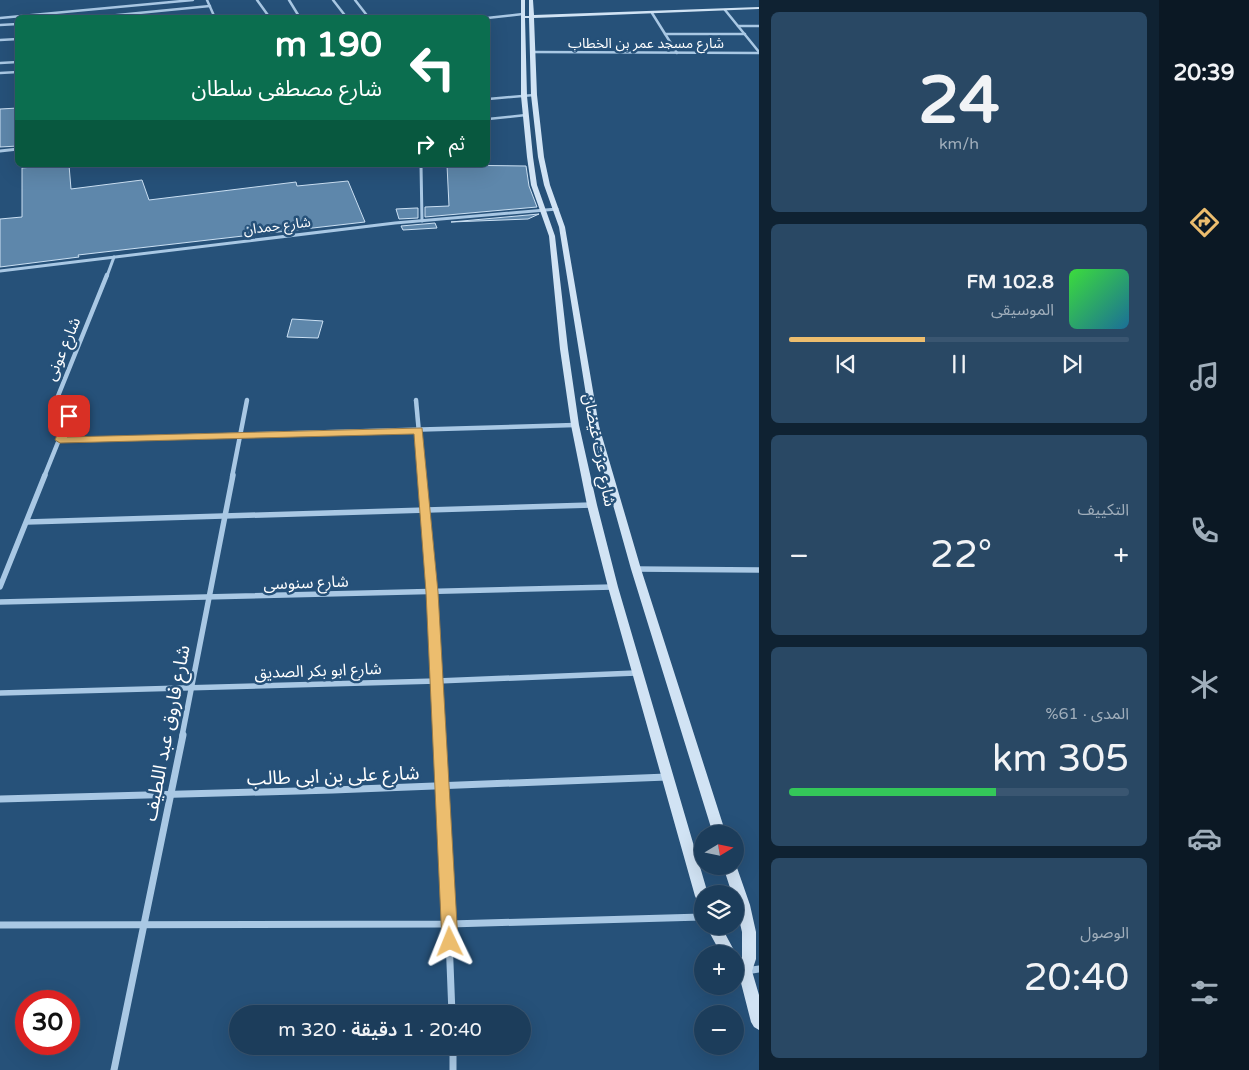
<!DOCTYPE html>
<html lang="ar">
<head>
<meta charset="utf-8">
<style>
	body { margin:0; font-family:"Varela Round","Noto Sans Arabic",sans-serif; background:#294864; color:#f1f3f6; direction:rtl; height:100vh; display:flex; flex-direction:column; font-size:19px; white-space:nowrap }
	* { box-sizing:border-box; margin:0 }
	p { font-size:16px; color:#a0aebb }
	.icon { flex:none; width:28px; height:28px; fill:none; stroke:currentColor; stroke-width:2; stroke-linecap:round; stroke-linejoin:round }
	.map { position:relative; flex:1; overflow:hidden; direction:ltr }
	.drawer { display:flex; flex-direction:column; gap:12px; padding:12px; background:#0f2232; width:400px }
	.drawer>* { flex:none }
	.guide { position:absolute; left:15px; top:15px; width:475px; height:152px; border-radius:8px; box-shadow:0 5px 20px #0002,0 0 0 1px #3a5671; direction:rtl; background:#0b6e4f; color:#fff; overflow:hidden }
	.needle { width:32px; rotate:80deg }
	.fabs { position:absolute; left:694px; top:825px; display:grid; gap:10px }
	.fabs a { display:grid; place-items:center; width:50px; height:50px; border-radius:50%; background:#1c3d5b; box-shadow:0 5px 20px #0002,0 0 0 1px #3a5671; font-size:25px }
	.speed { position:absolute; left:15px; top:990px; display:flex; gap:10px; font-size:25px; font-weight:700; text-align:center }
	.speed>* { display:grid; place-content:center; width:65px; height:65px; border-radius:50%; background:#1c3d5b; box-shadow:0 5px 20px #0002,0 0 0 1px #3a5671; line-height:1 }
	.speed .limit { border:8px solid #d22; background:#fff; color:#111 }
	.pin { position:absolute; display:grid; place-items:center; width:42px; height:42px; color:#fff; margin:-21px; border-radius:10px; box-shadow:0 2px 8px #0006 }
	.me { position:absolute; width:55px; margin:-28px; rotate:358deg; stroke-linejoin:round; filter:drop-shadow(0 0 4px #0008) }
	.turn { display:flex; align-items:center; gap:18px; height:105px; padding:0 25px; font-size:22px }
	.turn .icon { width:65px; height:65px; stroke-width:2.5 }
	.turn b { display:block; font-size:35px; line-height:42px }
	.then { display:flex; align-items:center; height:48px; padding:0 25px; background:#0003; gap:10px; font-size:19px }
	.big { font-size:38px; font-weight:600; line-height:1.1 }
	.drawer .card { flex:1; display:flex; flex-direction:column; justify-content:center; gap:8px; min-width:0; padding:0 18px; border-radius:8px; background:#294864 }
	.drawer .dial { align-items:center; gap:0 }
	.dial b { font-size:65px; line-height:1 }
	.song { display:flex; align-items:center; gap:15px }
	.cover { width:60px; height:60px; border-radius:8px; background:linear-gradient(135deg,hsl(120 70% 55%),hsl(200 70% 35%)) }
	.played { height:5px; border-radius:2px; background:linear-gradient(90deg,#ecbd6e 40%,#3a5671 40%) }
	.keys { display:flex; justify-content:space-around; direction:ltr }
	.heat { display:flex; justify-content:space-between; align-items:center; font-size:28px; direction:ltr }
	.charge { height:8px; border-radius:4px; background:linear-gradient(90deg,#34c759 61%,#3a5671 0) }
	.trip { position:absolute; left:229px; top:1005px; width:302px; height:50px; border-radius:25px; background:#1c3d5b; box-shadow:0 5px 20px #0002,0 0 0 1px #3a5671; font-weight:600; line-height:50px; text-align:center; direction:rtl }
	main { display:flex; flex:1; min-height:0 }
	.tabs { display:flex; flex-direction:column; width:90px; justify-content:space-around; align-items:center; background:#0b1824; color:#a0aebb }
	.tabs .icon { width:35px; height:35px }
	.tabs .active { color:#ecbd6e }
	.tabs b { font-size:22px; color:#f1f3f6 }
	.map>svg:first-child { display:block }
	.building { fill:#5e87ab; stroke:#cbe0f3 }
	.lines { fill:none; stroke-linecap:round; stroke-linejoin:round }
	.street-far4 { stroke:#a9c8e4; stroke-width:2.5 }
	.street-far3 { stroke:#a9c8e4; stroke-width:3 }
	.street-far2 { stroke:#a9c8e4; stroke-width:4.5 }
	.street-far1 { stroke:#a9c8e4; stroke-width:5.5 }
	.street { stroke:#a9c8e4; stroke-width:7 }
	.secondary { fill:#d1e3f4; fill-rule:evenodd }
	.route { fill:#ecbd6e; stroke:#997b48 }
	.labels { text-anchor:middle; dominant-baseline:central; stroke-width:5; stroke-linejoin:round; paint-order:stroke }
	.far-street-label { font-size:14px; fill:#fff; stroke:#265179 }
	.street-label { font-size:16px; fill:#fff; stroke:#265179 }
	.near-street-label { font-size:19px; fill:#fff; stroke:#265179 }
</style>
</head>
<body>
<main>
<nav class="tabs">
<b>20:39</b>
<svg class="icon active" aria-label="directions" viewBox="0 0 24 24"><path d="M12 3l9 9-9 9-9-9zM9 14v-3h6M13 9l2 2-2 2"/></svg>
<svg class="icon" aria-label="music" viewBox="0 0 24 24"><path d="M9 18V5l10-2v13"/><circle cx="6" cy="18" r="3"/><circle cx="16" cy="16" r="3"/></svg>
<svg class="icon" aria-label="phone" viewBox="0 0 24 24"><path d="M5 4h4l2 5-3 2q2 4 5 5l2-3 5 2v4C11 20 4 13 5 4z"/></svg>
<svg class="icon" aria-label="climate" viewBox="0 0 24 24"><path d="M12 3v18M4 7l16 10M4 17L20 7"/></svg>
<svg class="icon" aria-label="car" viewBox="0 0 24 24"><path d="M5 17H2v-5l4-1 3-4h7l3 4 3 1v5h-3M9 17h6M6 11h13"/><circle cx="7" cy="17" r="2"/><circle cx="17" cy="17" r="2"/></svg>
<svg class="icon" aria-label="filters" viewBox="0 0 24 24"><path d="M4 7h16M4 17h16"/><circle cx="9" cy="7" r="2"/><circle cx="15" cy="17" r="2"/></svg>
</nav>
<section class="drawer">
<div class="card dial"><b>24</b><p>km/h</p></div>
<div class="card">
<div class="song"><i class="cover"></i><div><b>102.8 FM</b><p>الموسيقى</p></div></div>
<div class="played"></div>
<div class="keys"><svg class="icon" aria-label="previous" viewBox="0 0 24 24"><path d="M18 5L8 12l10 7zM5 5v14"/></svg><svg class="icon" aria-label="pause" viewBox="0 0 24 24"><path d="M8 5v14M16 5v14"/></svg><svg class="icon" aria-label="next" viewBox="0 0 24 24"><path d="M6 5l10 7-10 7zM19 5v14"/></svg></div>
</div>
<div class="card"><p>التكييف</p>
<div class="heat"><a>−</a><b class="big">22°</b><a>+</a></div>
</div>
<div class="card"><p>المدى · 61%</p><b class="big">305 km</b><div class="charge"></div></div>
<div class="card"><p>الوصول</p><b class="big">20:40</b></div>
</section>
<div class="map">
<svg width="759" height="1070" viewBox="0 0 759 1070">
	<rect width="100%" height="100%" fill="#265179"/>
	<g class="building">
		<path d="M18,108V146L0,147V109Z"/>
		<path d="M54,165H69L71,189L142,180L149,200L296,182L297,186L348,181L365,222L78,255L79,257L0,267V219L22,217V168Z"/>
		<path d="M447,165L526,166L529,186L537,207L425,217V207L449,206Z"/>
		<path d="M416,208H418V218L399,219L396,209Z"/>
		<path d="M539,214L528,219L451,222Z"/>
		<path d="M435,223L437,228L403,230L401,226Z"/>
		<path d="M292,319L323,321L318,338L287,337Z"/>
	</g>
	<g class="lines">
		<g class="street-far4">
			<path d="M207,0L215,18"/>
			<path d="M257,0L270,18"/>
			<path d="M289,0L300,18"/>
			<path d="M333,0L347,18"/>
			<path d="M355,0L369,18"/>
			<path d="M725,10L759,52"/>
			<path d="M652,13L677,53"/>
			<path d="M0,18L193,0"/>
			<path d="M87,18L210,6"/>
			<path d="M487,18L523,14"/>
			<path d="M0,25L18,24"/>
			<path d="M738,26H759"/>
			<path d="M665,34H745"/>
			<path d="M0,40L18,39"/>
			<path d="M532,52L759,53"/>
			<path d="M0,63L18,62"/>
			<path d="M0,73L18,72"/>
			<path d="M488,99L534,95"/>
			<path d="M488,119L526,115"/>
		</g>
		<g class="street-far3">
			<path d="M0,151L18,149"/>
			<path d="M421,165L422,221"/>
			<path d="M0,271L395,223L557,209"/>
			<path d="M107,276L114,257"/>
		</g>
		<g class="street-far2">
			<path d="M416,400L423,477"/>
			<path d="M60,440L575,425"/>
			<path d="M44,477L69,415L58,396L107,275"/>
			<path d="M232,477L247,400"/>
		</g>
		<g class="street-far1">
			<path d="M423,475L442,736"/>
			<path d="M27,522L592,505"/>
			<path d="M636,569L759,570"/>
			<path d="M0,587L45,475"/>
			<path d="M0,602L613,587"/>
			<path d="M0,693L437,681L636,673"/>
			<path d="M182,736L233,475"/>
		</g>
		<g class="street">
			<path d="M441,735L452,1014"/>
			<path d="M0,799L333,790L667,777"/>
			<path d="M0,925L450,924L702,917"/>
			<path d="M746,971L759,969"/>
			<path d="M453,1046V1070"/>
			<path d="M114,1070L183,735"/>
		</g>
		<g class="secondary">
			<path d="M521,0H525V16H529V0H533L534,15L759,7V9L534,18L537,95L544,157L550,185L565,227L599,426L641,569L726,834H713L631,569L591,426L559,227L544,185L538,157L531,95L529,18H525L527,96L533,157L537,185L555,236L568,349L579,425L597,505L618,587L708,894H702V902L697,900L695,896L608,587L587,505L571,425L560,349L549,236L531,185L527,157L521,96Z"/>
			<path d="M735,862L750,905L756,932V959L752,971L759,995V1030L754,1027L751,1022L739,975L735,971V954H721L706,926H721L736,954L742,958V932L735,902V894H732L723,866H735Z"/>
		</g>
	</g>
	<path class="route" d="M66,413H69L74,416L67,437L422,428L438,592L458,942L456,947L450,950L444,947L442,942L426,592L414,434L60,443L55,440Z"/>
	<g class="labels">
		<g class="far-street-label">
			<text x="646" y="43">شارع مسجد عمر بن الخطاب</text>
			<text transform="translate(277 226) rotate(-7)">شارع حمدان</text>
		</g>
		<g class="street-label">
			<text transform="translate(63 349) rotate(-67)">شارع عونى</text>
			<text transform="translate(599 450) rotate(79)">شارع عزت غيضان</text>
			<text transform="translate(306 583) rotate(-2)">شارع سنوسى</text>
			<text transform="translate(318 671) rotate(-2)">شارع ابو بكر الصديق</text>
		</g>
		<g class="near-street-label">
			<text transform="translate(167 733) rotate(-79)">شارع فاروق عبد اللطيف</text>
			<text transform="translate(333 776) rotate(-2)">شارع على بن ابى طالب</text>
		</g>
	</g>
</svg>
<div class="fabs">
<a><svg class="needle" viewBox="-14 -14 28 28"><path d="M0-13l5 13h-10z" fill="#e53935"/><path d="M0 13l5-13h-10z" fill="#a0aebb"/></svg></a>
<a><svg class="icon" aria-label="layers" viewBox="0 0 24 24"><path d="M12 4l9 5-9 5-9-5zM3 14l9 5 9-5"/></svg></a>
<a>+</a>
<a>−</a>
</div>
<div class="speed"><div class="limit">30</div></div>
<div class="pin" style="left:69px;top:416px;background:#d93025"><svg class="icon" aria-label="arrive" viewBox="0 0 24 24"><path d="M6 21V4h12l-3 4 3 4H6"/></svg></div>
<svg class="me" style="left:450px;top:942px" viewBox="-20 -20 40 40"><path d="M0-17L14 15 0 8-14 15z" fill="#ecbd6e" stroke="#fff" stroke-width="4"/></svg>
<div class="trip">20:40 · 1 دقيقة · 320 m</div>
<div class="guide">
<div class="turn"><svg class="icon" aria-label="left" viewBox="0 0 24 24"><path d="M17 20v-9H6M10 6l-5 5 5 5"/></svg><div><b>190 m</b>شارع مصطفى سلطان</div></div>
<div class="then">ثم<svg class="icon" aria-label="right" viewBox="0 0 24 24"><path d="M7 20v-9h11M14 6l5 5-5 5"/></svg></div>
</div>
</div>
</main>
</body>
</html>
